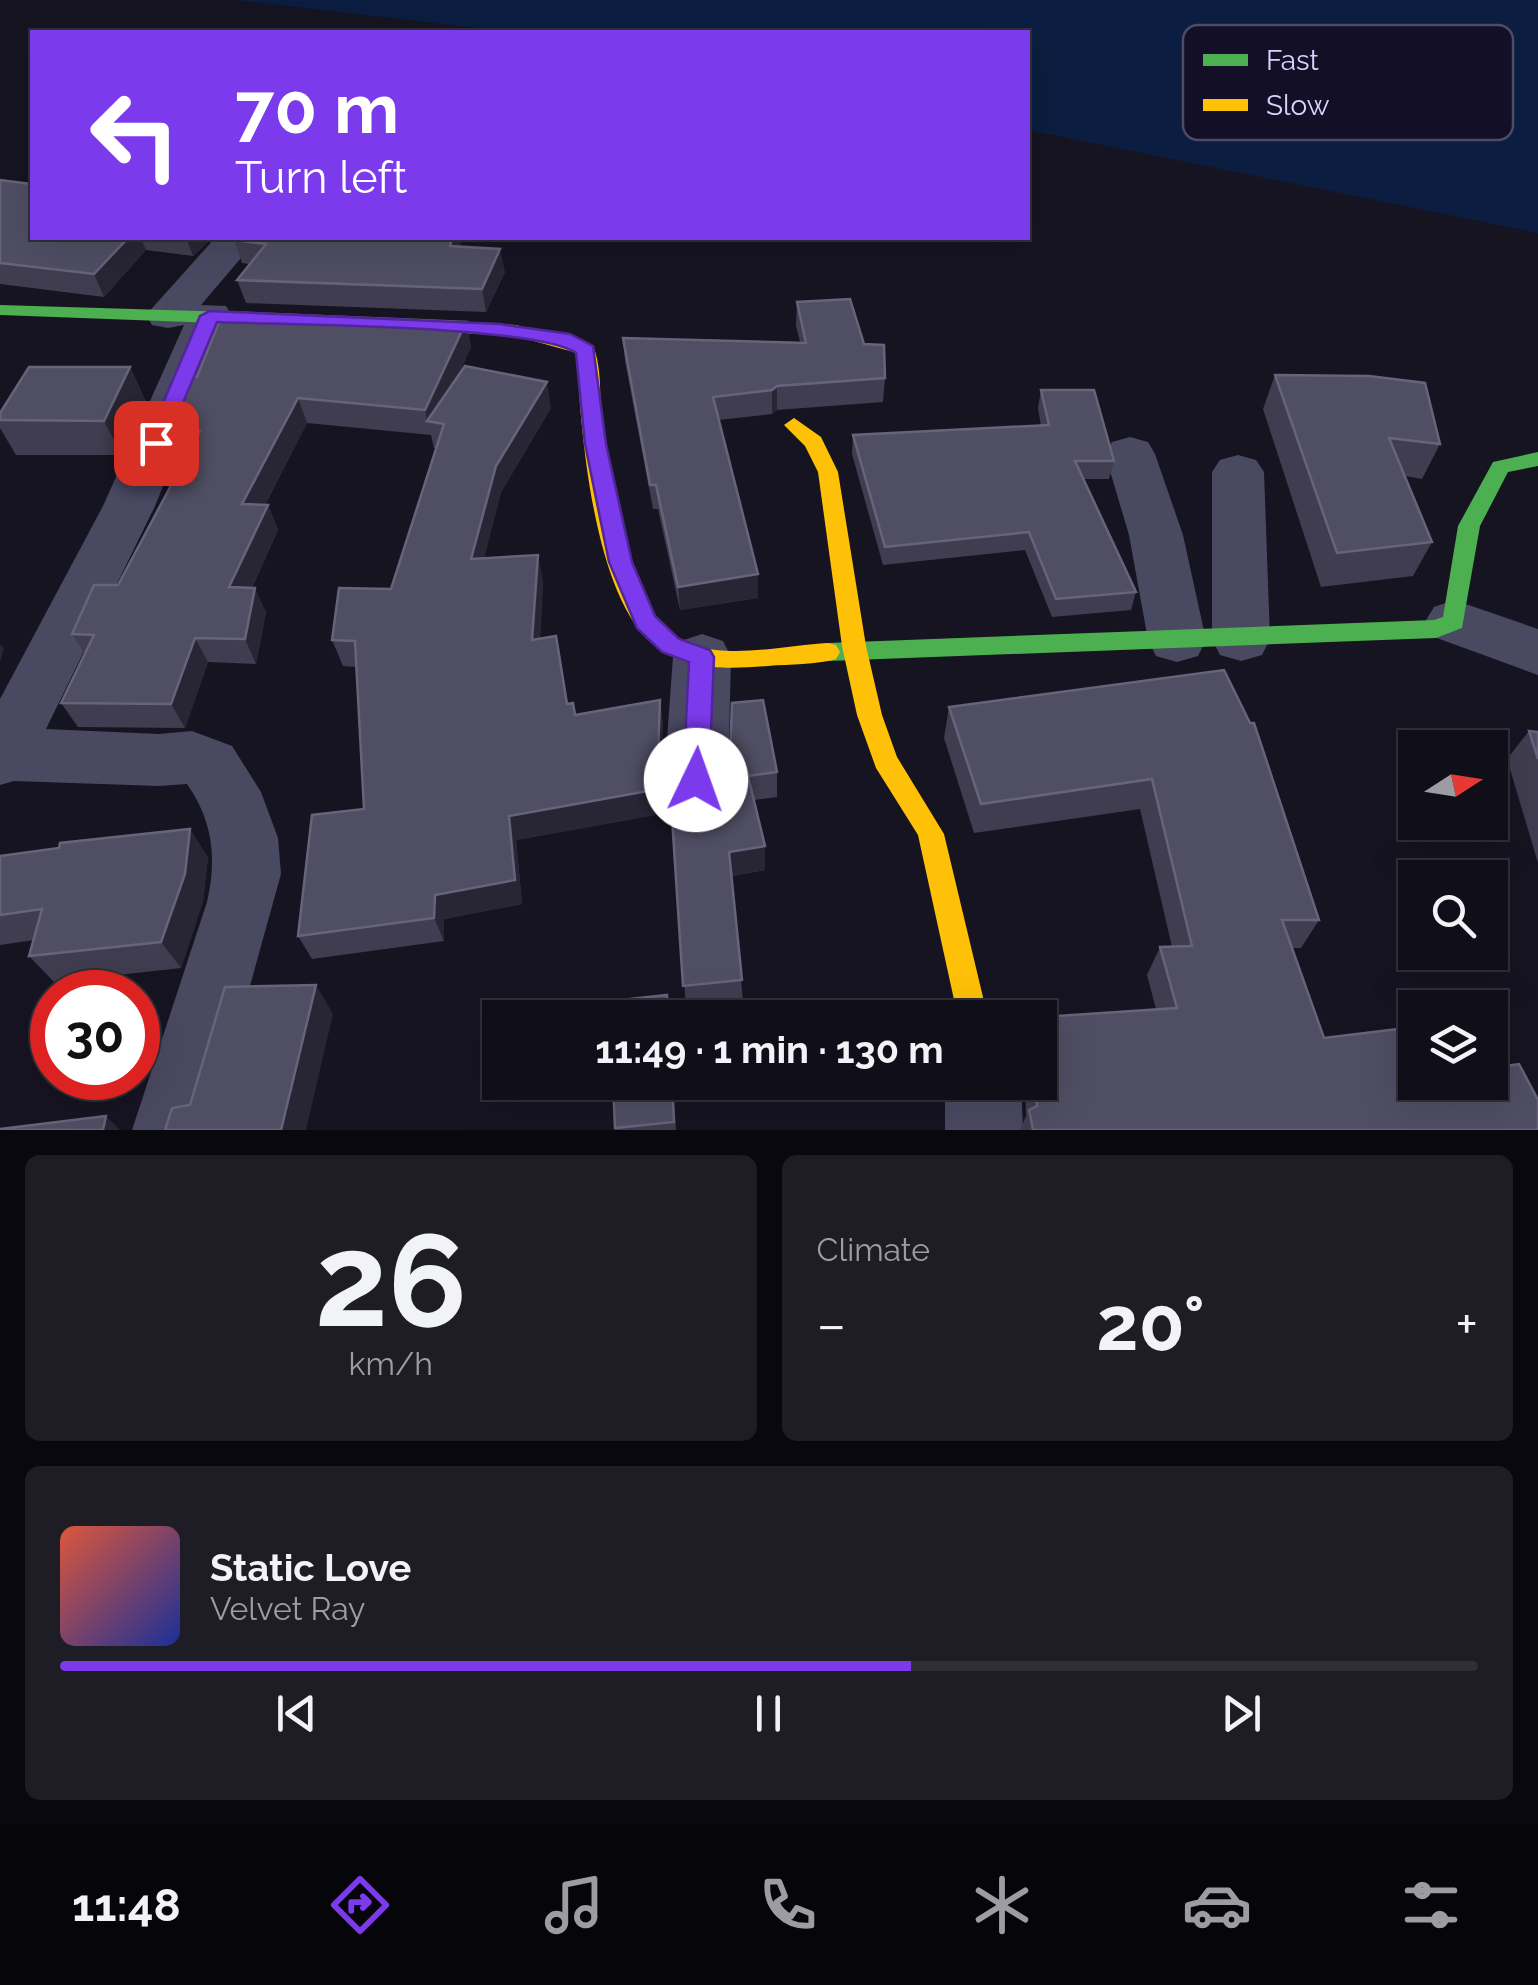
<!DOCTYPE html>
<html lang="en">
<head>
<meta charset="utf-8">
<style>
	body { margin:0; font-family:Raleway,sans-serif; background:#1e1d26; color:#f1f3f6; height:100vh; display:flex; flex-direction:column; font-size:38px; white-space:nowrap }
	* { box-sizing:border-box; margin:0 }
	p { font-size:32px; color:#9c9ca2 }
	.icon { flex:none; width:55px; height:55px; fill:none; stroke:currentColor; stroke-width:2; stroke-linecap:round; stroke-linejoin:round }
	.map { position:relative; height:1130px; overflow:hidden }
	.sheet { display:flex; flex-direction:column; gap:25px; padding:25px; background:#09080e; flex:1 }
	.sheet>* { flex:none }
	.guide { position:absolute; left:30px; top:30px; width:1000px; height:210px; border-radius:0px; box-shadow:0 10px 40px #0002,0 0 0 2px #302f38; background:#7c3aed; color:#fff; overflow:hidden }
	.needle { width:65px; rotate:78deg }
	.fabs { position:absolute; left:1398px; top:730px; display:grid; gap:20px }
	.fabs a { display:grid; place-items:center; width:110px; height:110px; border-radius:0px; background:#100f19; box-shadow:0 10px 40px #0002,0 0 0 2px #302f38; font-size:50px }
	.speed { position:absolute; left:30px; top:970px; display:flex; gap:20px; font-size:50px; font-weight:700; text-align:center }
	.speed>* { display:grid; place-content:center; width:130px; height:130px; border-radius:50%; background:#100f19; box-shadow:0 10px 40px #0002,0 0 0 2px #302f38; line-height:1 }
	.speed .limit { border:15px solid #d22; background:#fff; color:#111 }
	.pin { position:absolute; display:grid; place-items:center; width:85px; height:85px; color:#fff; margin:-42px; border-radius:20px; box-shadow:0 5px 15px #0006 }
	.me { position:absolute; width:110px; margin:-55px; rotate:3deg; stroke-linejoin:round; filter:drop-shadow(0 0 8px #0008) }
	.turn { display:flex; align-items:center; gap:35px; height:210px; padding:0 40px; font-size:45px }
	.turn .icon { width:130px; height:130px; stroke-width:2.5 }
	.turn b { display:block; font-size:70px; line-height:85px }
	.big { font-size:75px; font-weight:700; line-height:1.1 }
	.sheet .tile { flex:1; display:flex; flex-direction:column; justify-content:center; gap:15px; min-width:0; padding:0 35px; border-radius:15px; background:#1e1d26 }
	.sheet .dial { align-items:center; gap:0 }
	.dial b { font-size:130px; line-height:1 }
	.song { display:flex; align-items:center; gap:30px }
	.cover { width:120px; height:120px; border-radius:15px; background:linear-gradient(135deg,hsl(10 70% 55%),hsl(230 70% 35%)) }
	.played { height:10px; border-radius:5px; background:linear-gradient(90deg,#7c3aed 60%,#302f38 60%) }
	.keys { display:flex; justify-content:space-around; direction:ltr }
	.heat { display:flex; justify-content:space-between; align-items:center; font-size:55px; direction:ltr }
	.sheet .tiles { flex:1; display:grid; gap:25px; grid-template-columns:1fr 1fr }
	.tile:last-child { grid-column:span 2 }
	.trip { position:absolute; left:482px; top:1000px; width:575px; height:100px; border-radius:0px; background:#100f19; box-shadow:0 10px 40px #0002,0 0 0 2px #302f38; font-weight:700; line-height:100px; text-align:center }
	.menu { display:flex; height:160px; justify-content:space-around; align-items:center; background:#06060a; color:#9c9ca2 }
	.menu .icon { width:70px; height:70px }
	.menu .active { color:#7c3aed }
	.menu b { font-size:45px; color:#f1f3f6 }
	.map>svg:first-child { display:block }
	.water { fill:#0b1e41 }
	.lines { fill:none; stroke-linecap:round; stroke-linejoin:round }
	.street { fill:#4a4962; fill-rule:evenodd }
	.fast { fill:#4caf50; fill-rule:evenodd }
	.slow { fill:#ffc107; fill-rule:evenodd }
	.wall { fill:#403d50 }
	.shaded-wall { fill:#282635 }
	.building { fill:#504e63; stroke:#66637b; stroke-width:2.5 }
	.route { fill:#7c3aed; stroke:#51269a; stroke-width:2.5 }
	.key { fill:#130f26; stroke:#4e4a67; stroke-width:2.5 }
	.key-label { font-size:28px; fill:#d9d4ff }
</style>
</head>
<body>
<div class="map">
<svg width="1538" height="1130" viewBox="0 0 1538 1130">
	<rect width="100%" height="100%" fill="#161421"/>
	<path class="water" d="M237,0H1538V233L1028,130V32H511Z"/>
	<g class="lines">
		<g class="street">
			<path d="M215,238H258L201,305L226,306L232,316L155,506L46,729L159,734L192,731L232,746L261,792L278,838L281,874L210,1130H132L207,902C217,859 213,821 187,784L159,786L14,781L0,785V699L103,506L184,325L168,328L152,325L146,315Z"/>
			<path d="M1130,437L1148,442L1155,454L1183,535L1206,640L1198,656L1177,662L1156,656L1148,640L1129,535L1105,454L1112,442Z"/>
			<path d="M1238,455L1256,460L1264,472L1270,639L1262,655L1241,661L1220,655L1212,639V472L1220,460Z"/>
			<path d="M1454,600L1538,629V675L1434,637L1425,622L1434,607Z"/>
			<path d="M702,634L723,641L731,657L728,780L719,799L696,807L673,799L664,780L673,657L681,641Z"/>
			<path d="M945,1082H1021L1023,1130H945Z"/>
		</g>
		<g class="fast">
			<path d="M0,305L297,314L306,320L297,326L0,315Z"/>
			<path d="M1538,452V466L1508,472L1480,526L1462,628L1436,638L828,661L820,659L816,652L820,645L828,643L1434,620L1443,617L1458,526L1493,462Z"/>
		</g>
		<g class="slow">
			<path d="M393,319L516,325L593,346C603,369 599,404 602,430C611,492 626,625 697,646C736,658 788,645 828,643L836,645L840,652L836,659C816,665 790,664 768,666C730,669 691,671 658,648C593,603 580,427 577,353L516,336L386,329L384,325Z"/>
			<path d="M794,418L821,437L838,472L866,646L882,715L897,757L944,834L988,1018H958L918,835L876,768L857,715L842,646L818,472L805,446L784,425Z"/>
		</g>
	</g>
	<g class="wall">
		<path d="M0,180L32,238H212L193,256L146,250L104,297L0,284Z"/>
		<path d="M234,240L460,246L505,272L486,312L246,303L237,280L250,264L242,263Z"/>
		<path d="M797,302L864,344L885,378L883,402L777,410L772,414L719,420L758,598L680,610L658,509H653L625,361L623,338L800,342L796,326Z"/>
		<path d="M466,322L471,347L457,378L551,408L501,492L484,558L543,581L540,639L561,662L568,704L575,715L660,700L663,726L661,763L669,778L695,786L777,772V797L754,800L765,870L732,876L743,1002L686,1008L672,812L516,840L522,904L444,919V941L312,959L298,936L364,809L356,667L343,666L332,640L391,589L436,448H434L431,435L307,423L265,505H268L278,530L252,588L266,612L256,664L208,662L185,728L78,727L61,703L85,654L72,634L118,585L187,455H180L168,430L197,377Z"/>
		<path d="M130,367L146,402L122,455H16L0,428V413Z"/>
		<path d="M1275,375L1440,444L1422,479L1405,476L1432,542L1413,576L1321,587L1263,409Z"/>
		<path d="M1041,390L1114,461L1109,479H1084L1136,592L1131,610L1052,617L1025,550L883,565L852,454L853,435L1041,426L1038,408Z"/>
		<path d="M1224,670L1319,920L1301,948H1292L1324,1038L1538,1130H1020L1026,1116L1025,1082H1040L1156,1009L1147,975L1160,947H1172L1140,809L974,833L944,738L949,707Z"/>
		<path d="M1529,731L1538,732V863L1507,759Z"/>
		<path d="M0,856L208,857L203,901L181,968L54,982L29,956L34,940L0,945Z"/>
		<path d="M613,1082H673L676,1130H615Z"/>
	</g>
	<g class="shaded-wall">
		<path d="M128,238H141L146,250L104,297L94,274Z"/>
		<path d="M186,238H212L193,256Z"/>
		<path d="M452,238H462L454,268L450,246Z"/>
		<path d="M500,249L505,272L486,312L482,289Z"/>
		<path d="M466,322L471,347L437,423L427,421L425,410Z"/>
		<path d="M130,367L146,402L122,455L104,421Z"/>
		<path d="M547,382L551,408L501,492L477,585L471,559L496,466Z"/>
		<path d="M777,386V410L772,414V390Z"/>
		<path d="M298,398L307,423L253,528L242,504Z"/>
		<path d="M268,505L278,530L241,612L229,587Z"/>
		<path d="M538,555L543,581L538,666L532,640Z"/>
		<path d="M758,574V598L680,610L678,587Z"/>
		<path d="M255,588L266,612L256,664L245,639Z"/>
		<path d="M195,638L208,662L185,728L171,704Z"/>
		<path d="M0,644L4,649L0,662Z"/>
		<path d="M660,700L663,726L661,782L658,756Z"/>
		<path d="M670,787L673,812L516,840L522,904L444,919V941L434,918L435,895L509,816Z"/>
		<path d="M190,829L208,857L203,901L181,968L161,942Z"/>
		<path d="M765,846V870L731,876L729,852Z"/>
		<path d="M316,985L333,1014L306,1130H281Z"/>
		<path d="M106,1116L120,1130H103Z"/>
	</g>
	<g class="building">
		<path d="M0,180L32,184V238H128L94,274L0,263Z"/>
		<path d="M236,238H452L450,246L500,249L482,289L237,280L266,244L234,240Z"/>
		<path d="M850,299L864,344L884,345L885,378L777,386L772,390L713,397L758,574L678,587L656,485H650L623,338L806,343L797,302Z"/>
		<path d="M223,312L466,322L425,410L298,398L242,504L268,505L229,587L255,588L245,639L195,638L171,704L61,703L94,635L72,634L94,585H118L200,431L168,430L191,377H197Z"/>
		<path d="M465,366L547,382L496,466L471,559L538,555L532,640L556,636L567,704L573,703L575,715L660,700L658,756L669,778L695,786L719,778L730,756L732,703L763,700L777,772L748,776L765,846L729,852L742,980L683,986L670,787L509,816L515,880L435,895L434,918L298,936L312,815L364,809L355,641L332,640L339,588L391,589L444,424L427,421Z"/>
		<path d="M29,367H130L104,421L0,420V413Z"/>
		<path d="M1275,375L1369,376L1425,383L1440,444L1389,438L1432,542L1337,553Z"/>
		<path d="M1041,390H1094L1114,461H1075L1136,592L1056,599L1029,532L885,547L853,435L1049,425Z"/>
		<path d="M1224,670L1250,723H1254L1319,920H1282L1324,1038L1415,1027V1082H1490V1068L1519,1064L1538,1100V1130H1033L1029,1110L1037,1106L1036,1082H1040V1018H1027L1177,1008L1160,947L1192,946L1152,779L981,804L949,707Z"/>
		<path d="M1529,731L1538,732V759Z"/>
		<path d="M190,829L185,874L161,942L29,956L42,909L0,915V856L59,848L60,843Z"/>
		<path d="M316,985L281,1130H165L172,1108L190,1105L225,987Z"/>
		<path d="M667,995L668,1018H612L611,1001Z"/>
		<path d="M613,1082H672L674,1122L615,1128Z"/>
		<path d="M106,1116L103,1130H0V1129Z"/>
	</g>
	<path class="route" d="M210,311L500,324L570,334L593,346L606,444L632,562L655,616L679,639L710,650L714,657L709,780L705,788L696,791L686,788L683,780L689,662L662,652L637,628L609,562L585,444L576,353C537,325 280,325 217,322L166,443L156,450L149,448L146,443L200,316Z"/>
	<rect x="1183" y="25" width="330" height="115" rx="15" class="key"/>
	<rect x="1203" y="54" width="45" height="12" fill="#4caf50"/>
	<rect x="1203" y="99" width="45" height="12" fill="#ffc107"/>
	<g class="key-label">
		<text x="1266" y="70">Fast</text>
		<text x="1266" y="115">Slow</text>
	</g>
</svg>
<div class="fabs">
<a><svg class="needle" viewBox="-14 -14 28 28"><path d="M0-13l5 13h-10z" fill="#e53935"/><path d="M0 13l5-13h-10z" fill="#9c9ca2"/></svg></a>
<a><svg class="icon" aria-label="search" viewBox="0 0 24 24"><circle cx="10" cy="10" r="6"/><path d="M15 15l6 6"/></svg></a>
<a><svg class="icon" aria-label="layers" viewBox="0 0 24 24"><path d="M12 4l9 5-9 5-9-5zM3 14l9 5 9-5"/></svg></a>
</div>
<div class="speed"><div class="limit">30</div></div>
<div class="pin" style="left:156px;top:443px;background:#d93025"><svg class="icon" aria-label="arrive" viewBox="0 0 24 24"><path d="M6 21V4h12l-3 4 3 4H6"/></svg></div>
<svg class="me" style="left:696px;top:780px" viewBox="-20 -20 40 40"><circle r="19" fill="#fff"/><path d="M0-13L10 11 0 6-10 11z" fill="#7c3aed"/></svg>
<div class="trip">11:49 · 1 min · 130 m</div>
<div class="guide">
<div class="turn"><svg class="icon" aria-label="left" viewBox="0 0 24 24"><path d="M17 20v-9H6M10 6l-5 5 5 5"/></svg><div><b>70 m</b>Turn left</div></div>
</div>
</div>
<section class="sheet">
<div class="tiles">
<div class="tile dial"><b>26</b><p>km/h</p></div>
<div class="tile"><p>Climate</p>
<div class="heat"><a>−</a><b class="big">20°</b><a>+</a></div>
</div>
<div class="tile">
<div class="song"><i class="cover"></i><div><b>Static Love</b><p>Velvet Ray</p></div></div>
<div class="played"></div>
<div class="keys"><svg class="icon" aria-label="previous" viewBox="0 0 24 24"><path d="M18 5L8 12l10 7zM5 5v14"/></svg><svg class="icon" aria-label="pause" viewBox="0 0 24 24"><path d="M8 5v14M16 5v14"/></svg><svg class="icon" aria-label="next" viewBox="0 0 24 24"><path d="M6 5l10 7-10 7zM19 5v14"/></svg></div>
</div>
</div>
</section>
<nav class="menu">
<b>11:48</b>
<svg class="icon active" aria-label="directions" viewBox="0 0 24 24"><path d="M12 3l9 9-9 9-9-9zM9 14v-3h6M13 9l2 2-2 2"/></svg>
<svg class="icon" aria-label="music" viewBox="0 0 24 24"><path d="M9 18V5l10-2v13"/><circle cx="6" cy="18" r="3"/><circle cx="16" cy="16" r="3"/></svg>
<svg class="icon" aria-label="phone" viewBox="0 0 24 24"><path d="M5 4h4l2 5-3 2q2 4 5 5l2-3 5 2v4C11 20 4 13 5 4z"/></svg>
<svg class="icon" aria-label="climate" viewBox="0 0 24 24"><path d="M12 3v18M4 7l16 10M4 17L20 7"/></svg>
<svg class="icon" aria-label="car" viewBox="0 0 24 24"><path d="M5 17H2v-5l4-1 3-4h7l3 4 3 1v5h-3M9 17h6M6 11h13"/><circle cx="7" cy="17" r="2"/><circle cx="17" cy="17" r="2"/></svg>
<svg class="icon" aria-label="filters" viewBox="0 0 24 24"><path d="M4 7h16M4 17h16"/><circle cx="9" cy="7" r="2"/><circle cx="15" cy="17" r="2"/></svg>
</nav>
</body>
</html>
